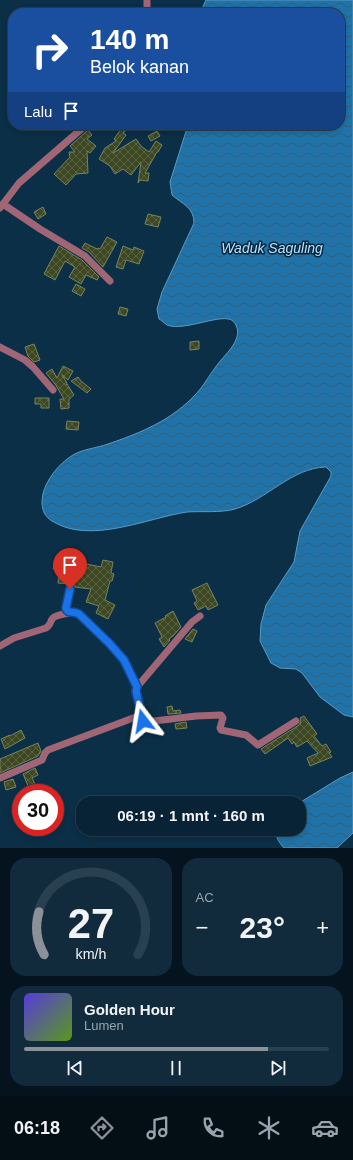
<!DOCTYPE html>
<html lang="id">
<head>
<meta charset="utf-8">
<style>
	body { margin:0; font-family:Arial,sans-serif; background:#112b3d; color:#f1f3f6; height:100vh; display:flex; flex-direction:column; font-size:15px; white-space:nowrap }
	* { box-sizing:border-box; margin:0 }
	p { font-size:13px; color:#98a4ad }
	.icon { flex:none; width:22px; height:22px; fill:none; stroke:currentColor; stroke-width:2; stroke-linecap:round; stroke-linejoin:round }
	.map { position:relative; height:848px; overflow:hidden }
	.side { display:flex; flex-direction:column; gap:10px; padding:10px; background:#04131d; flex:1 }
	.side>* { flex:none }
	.top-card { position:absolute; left:8px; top:8px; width:337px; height:122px; border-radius:16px; box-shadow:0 2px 6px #0003,0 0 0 1px #294050; background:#1a4fa0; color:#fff; overflow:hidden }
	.speed { position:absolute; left:12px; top:784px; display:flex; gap:8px; font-size:20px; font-weight:700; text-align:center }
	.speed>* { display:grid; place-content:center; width:52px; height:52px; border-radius:50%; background:#082335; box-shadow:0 2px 6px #0003,0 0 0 1px #294050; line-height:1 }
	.speed .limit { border:6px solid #d22; background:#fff; color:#111 }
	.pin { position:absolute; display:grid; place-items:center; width:34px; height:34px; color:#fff; margin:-41px -17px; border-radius:50% 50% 50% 0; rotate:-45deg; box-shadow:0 0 4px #0007 }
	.pin .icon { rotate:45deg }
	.me { position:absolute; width:44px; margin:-22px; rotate:346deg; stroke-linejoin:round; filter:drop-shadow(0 0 3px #0008) }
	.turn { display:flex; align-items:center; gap:14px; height:84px; padding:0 16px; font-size:18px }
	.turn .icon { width:52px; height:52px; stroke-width:2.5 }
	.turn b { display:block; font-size:28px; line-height:34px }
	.then { display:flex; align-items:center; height:38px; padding:0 16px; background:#0003; gap:8px; font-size:15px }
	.big { font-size:30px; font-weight:700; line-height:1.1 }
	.side .widget { flex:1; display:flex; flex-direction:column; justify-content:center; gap:6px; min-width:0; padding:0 14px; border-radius:16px; background:#112b3d }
	.side .dial { align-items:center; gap:0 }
	.dial svg { height:104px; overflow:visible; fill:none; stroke:#294050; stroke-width:7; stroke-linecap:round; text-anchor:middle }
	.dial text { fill:#f1f3f6; stroke:none }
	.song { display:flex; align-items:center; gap:12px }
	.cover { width:48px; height:48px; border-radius:6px; background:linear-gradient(135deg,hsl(250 70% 55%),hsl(90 70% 35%)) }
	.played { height:4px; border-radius:2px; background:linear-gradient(90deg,#8c9099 80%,#294050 80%) }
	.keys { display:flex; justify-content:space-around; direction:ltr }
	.heat { display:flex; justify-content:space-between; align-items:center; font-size:22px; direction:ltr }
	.side .tiles { flex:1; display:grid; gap:10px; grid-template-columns:1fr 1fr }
	.widget:last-child { grid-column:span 2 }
	.trip { position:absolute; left:76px; top:796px; width:230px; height:40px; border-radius:16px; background:#082335; box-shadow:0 2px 6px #0003,0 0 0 1px #294050; font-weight:700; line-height:40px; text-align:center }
	.tab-bar { display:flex; height:64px; justify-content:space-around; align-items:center; background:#030e15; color:#98a4ad }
	.tab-bar .icon { width:28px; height:28px }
	.tab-bar .selected { color:#8c9099 }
	.tab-bar b { font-size:18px; color:#f1f3f6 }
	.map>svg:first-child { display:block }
	.water { fill:url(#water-waves); stroke:#5b9ac2 }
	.building { fill:url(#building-cross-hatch); stroke:#78845c }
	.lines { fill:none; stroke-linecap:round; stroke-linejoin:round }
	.minor { stroke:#a06676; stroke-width:7 }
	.route-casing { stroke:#114b97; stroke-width:10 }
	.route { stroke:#1a73e8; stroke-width:7 }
	.labels { text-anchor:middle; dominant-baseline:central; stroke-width:3; stroke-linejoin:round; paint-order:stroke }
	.water-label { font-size:14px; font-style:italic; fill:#bbe1fe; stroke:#00253c }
</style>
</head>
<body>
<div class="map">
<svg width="353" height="848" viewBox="0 0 353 848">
	<defs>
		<pattern id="water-waves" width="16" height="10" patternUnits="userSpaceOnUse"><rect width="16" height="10" fill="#1f73a8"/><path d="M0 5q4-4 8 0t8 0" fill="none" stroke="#325e7a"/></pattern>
		<pattern id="building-cross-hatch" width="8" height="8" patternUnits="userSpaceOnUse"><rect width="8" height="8" fill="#3d4722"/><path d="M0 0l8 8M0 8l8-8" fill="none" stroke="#596243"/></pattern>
	</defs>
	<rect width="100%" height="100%" fill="#0b2f47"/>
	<g class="water">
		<path d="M206,0H353V717L344,715L320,697L302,673L296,669L280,668L271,663L260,641L261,624L266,605L294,562L300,531L331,476V472L326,467C291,468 268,499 235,509C221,513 202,511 187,512C147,518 90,545 52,521C45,517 42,510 42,502C42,484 58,464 73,455C83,449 97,448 108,444C129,437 149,429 167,418C181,409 195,397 204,384C210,375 215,367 222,359C231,349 245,334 233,321C223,312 184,332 167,325C164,323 161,320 159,319L157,309L162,292L194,223C194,207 182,204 172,195L170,182L188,125H340V13H200Z"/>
		<path d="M353,772V833L337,848H284C279,842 275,838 277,829H299V803L340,778Z"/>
	</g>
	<g class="building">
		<path d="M124,125H132L123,133L126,135L113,153L136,139L141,146L149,152L156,141L162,145L158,152H157L145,173H149L148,181L140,180L138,183L141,162L131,175L123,169L115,174L110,166L99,159L105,148L116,141L114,139Z"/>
		<path d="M88,130L92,135L87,139L96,146L90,153L87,151L88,173L76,174L66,185L54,174L70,157L69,152H75L70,146Z"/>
		<path d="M157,131L160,136L151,141L148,136Z"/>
		<path d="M43,207L46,214L38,219L34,212Z"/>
		<path d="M148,214L161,217L158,227L145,224Z"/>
		<path d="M107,237L117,242L103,267L89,252L82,248L85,243L97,249L98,248L100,249Z"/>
		<path d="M59,246L82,260L99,277L97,280L86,275L81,284L69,277L75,267L65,261L55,280L44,274Z"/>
		<path d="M123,246L133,250L134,247L144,251L139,264L126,260L123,269L116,267Z"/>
		<path d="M76,284L85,289L81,296L72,291Z"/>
		<path d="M120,307L128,309L126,316L118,314Z"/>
		<path d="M199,341V349L190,350V342Z"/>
		<path d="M34,344L40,360L34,362L28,356L25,347Z"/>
		<path d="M63,366L73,371L68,380L62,375L67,383L66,385L67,384L74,395L69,399V408L61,409L60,399H64L55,384L46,373L52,369L57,378Z"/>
		<path d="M78,377L81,381L91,389L87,393L71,381Z"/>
		<path d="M35,398H49V408H41V404H35Z"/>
		<path d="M67,421L79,422L78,430L66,429Z"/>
		<path d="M103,560L113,562L111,573L114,574L112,581H110L105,600L115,605L108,619L96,613L99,606L86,602L91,589L75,587V585L71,584L58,583L59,570L53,569L55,562L71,565L72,561L101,567Z"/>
		<path d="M207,583L218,605L208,610L206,606L198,610L194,603L197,601L192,590Z"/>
		<path d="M173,611L181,627L173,636L169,639L170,640L164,647L159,639L162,637L155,623L166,617L165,616Z"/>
		<path d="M193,629L197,631L192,642L185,639Z"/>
		<path d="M172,706L173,711L180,710L181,713L168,714L167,707Z"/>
		<path d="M304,716L317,734L314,736L322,746L326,744L331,752L329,753L332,757L310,766L307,758L318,753L307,741L297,747L294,742L292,744L288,738L265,754L261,749L299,725L301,721L300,718Z"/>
		<path d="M186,722L187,728L176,729L175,724Z"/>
		<path d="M21,730L25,738L5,749L1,739L10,735V736Z"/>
		<path d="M38,743L41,751L38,756L0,773V759Z"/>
		<path d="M35,768L38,775L32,778L36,786L29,788L23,774Z"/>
		<path d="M13,779L16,787L6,790L4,782Z"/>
	</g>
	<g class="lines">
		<g class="minor">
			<path d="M147,13V0"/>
			<path d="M3,204L40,229L85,256L110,281"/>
			<path d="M0,208L19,183L86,125"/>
			<path d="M0,347L25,360L33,367L53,390"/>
			<path d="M70,589C68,597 62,608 70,613"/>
			<path d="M0,646L14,638L46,628C51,625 50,621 53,618C56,615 72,612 76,613L96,630L117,652L124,660L137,687"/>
			<path d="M141,715L136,691L137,687L192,622L200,616"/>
			<path d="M0,778L42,760L45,753L48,750L141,715L143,721L146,722L196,716L221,715L223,718L220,728L221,730L246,735L258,745L296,721"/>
		</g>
	</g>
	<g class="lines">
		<defs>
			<path id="route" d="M70,589L66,608C67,614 74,611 79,614L109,643L124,660L137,687L136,691L143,721"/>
		</defs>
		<use href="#route" class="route-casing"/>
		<use href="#route" class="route"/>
	</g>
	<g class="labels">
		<g class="water-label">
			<text x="272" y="248">Waduk Saguling</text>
		</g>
	</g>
</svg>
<div class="speed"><div class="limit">30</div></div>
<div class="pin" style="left:70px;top:589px;background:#d93025"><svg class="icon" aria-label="arrive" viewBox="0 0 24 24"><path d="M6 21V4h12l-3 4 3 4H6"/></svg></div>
<svg class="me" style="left:143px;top:721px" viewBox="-20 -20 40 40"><path d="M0-17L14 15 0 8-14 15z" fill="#1a73e8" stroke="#fff" stroke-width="4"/></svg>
<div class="trip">06:19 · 1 mnt · 160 m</div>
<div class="top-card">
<div class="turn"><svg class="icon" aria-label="right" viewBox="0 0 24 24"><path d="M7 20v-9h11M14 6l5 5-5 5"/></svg><div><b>140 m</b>Belok kanan</div></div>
<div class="then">Lalu<svg class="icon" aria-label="arrive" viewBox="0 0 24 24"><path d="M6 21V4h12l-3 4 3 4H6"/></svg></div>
</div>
</div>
<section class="side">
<div class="tiles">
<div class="widget dial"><svg viewBox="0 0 100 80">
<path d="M14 69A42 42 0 1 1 86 69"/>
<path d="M14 69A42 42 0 0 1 10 36" stroke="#8c9099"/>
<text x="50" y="56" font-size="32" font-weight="700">27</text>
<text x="50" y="72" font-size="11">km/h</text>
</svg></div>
<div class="widget"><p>AC</p>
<div class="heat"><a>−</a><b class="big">23°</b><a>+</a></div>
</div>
<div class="widget">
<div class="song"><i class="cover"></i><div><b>Golden Hour</b><p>Lumen</p></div></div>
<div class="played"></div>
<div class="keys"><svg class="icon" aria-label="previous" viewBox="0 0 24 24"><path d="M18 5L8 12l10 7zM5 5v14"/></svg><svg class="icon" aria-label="pause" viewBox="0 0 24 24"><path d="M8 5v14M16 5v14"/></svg><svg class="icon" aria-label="next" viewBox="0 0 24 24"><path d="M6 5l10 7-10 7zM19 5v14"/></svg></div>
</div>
</div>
</section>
<nav class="tab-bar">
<b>06:18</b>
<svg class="icon selected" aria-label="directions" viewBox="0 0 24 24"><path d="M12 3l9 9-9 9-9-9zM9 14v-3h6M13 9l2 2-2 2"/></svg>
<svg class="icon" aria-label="music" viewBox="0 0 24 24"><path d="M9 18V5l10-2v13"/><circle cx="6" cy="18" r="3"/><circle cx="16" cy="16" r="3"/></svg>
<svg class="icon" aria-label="phone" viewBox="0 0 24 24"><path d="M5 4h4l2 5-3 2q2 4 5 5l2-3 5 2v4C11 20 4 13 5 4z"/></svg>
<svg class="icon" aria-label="climate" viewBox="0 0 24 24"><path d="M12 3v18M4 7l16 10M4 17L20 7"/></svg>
<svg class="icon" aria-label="car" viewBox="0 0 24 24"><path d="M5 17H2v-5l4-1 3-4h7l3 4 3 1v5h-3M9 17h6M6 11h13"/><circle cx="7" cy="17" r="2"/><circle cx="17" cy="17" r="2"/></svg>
</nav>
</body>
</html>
